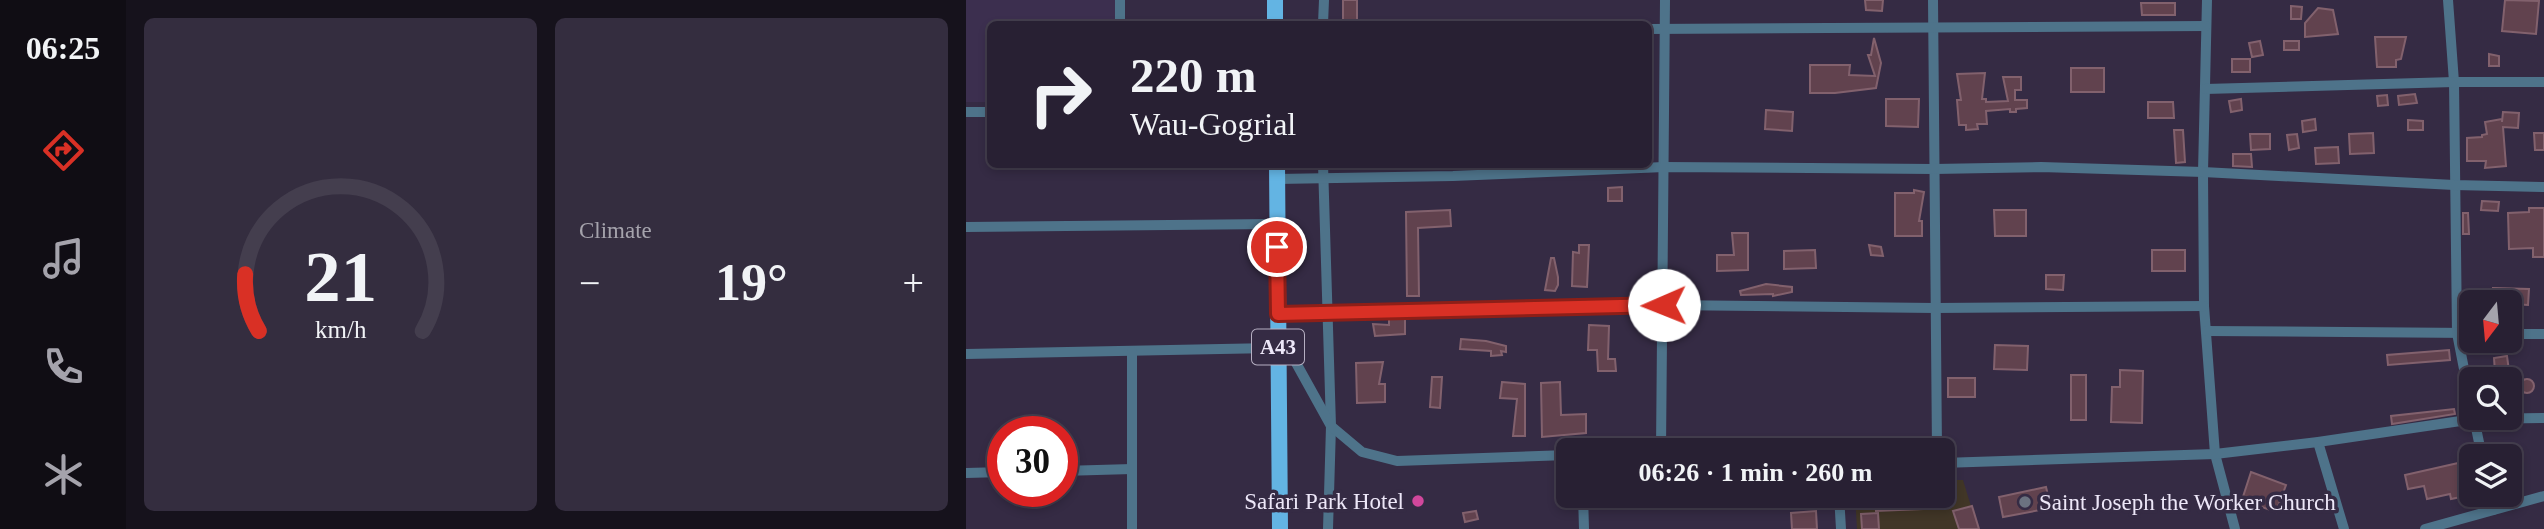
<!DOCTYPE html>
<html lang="en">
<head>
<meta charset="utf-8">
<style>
	body { margin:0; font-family:"Times New Roman",serif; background:#342d3f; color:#f1f3f6; height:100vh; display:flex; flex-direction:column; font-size:26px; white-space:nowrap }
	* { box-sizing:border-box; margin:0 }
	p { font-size:23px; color:#a5a3ac }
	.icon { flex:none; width:38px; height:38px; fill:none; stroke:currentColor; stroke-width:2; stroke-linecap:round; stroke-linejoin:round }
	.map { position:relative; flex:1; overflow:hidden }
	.sheet { display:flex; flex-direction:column; gap:18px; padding:18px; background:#16121c; width:840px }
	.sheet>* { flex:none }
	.hud { position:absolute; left:21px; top:21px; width:665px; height:147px; border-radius:10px; box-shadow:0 4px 10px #0003,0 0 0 2px #443e4e; background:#282033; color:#f1f3f6; overflow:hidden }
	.needle { width:46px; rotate:196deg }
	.controls { position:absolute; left:1493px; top:290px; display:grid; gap:14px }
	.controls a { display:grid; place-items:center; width:63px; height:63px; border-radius:10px; background:#282033; box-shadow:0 4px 10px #0003,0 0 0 2px #443e4e; font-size:35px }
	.speed { position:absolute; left:21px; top:416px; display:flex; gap:14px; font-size:35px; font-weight:700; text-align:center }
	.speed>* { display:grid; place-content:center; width:91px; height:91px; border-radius:50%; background:#282033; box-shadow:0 4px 10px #0003,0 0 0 2px #443e4e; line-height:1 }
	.speed .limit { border:10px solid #d22; background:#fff; color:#111 }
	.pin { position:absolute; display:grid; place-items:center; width:60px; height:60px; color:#fff; margin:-30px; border:4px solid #fff; border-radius:50%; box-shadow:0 2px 7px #0007 }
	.me { position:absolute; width:77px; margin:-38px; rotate:269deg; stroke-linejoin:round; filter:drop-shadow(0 0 5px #0008) }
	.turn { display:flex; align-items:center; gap:24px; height:147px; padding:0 28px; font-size:32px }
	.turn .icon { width:91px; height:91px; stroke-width:2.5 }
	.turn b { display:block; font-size:49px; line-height:60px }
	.big { font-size:52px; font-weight:600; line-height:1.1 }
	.sheet .widget { flex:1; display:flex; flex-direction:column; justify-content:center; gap:10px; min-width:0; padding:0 24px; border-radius:10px; background:#342d3f }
	.sheet .dial { align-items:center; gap:0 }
	.dial svg { height:182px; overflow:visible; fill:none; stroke:#443e4e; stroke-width:7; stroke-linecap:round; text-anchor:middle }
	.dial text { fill:#f1f3f6; stroke:none }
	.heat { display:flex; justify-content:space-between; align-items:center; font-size:38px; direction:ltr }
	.sheet .tiles { flex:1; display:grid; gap:18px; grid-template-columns:repeat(2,1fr) }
	.trip { position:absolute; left:590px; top:438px; width:399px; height:70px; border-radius:10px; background:#282033; box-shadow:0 4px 10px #0003,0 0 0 2px #443e4e; font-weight:600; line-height:70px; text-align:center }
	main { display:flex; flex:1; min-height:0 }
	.tab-bar { display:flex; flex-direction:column; width:126px; justify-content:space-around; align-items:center; background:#100d14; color:#a5a3ac }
	.tab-bar .icon { width:49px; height:49px }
	.tab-bar .on { color:#d93025 }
	.tab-bar b { font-size:32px; color:#f1f3f6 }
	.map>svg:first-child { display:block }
	.built { fill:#3c2f4f }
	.education { fill:#413627 }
	.building { fill:#61424e; stroke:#82616d; stroke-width:2 }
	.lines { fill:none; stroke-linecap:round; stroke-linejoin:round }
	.street { stroke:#4e738a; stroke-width:10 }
	.primary { stroke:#63b4e3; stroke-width:16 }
	.route-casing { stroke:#8d1f18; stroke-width:18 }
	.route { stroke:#d93025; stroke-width:12 }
	.hotel-dot { fill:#d1479c; stroke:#352b44; stroke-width:2.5 }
	.worship-dot { fill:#6b7280; stroke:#352b44; stroke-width:2.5 }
	.labels { text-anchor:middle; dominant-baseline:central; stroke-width:7; stroke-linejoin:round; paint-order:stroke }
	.shield { fill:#352b44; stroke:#b6afc2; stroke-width:2 }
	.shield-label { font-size:21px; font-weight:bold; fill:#ede7f8 }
	.poi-label { font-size:23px; fill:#ede7f8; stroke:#352b44; text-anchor:end }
</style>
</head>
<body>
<main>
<nav class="tab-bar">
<b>06:25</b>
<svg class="icon on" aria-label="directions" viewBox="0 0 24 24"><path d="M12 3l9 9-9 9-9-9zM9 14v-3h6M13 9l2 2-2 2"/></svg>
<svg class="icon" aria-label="music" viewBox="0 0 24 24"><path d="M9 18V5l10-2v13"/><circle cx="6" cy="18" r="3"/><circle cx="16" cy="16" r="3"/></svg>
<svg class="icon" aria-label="phone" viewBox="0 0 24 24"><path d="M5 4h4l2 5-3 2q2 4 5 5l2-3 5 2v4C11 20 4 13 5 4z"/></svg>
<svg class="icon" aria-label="climate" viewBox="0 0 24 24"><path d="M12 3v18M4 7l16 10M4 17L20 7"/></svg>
</nav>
<section class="sheet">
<div class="tiles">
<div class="widget dial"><svg viewBox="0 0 100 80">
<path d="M14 69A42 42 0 1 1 86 69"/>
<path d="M14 69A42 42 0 0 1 8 44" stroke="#d93025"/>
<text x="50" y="56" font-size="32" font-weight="700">21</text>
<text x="50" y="72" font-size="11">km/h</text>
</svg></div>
<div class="widget"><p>Climate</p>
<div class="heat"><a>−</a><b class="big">19°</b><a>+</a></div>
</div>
</div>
</section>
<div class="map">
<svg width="1578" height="529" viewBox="0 0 1578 529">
	<rect width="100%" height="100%" fill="#352b44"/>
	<path class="built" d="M0,0H151V24H24V102H0Z"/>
	<path class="education" d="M977,480H997L1012,529H891L889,495H976Z"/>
	<g class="building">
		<rect x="377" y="0" width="14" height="20"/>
		<path d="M899,0H917L916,11L900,10Z"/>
		<path d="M1539,0L1573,1L1570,34L1536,31Z"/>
		<path d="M1175,3H1209V15H1176Z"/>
		<path d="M1325,6L1336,7L1335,19H1325Z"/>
		<path d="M1352,8L1367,10L1372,34L1339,37V23Z"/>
		<path d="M1409,37H1440L1435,59L1430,60V67H1411Z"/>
		<path d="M908,38L915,63L910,88L869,93H844V65H884L883,75L909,76L902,55H905Z"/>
		<path d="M1294,41L1297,55L1286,57L1283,43Z"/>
		<rect x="1318" y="41" width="15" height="9"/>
		<path d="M1523,54L1533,56V66H1523Z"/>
		<rect x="1266" y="59" width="18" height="13"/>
		<rect x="1105" y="68" width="33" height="24"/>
		<path d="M1019,73L1016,99H1020V102L1042,101L1037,77H1055V90H1049V100H1061V108L1050,109V112H1044V109L1020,111L1021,124H1011L1012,129L1000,130V125H993L991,100H995L991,74Z"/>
		<path d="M1449,94L1451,103L1433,105L1432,96Z"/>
		<path d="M1421,95L1422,105L1412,106L1411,96Z"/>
		<path d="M920,99H953L952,127L920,126Z"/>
		<path d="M1275,99L1276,110L1265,112L1263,101Z"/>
		<path d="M1182,102H1207L1208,118H1182Z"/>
		<path d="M800,110L827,112L826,131L799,129Z"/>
		<path d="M1537,112L1553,113L1552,128L1537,127L1540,166L1519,168L1520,161H1501V138L1516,137V135L1521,134L1519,122L1536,119V122Z"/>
		<path d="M1349,119L1350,130L1337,132L1336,121Z"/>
		<path d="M1442,120L1457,121V130H1442Z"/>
		<path d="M1208,130H1217L1219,162L1210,163Z"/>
		<path d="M1407,133L1408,153L1384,154L1383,134Z"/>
		<path d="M1568,133H1578V150H1569Z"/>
		<path d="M1284,134H1304V149L1285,150Z"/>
		<path d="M1331,134L1333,148L1323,150L1321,135Z"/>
		<path d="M1372,147L1373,163L1350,164L1349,148Z"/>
		<path d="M1267,154H1285L1286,167L1267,166Z"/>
		<path d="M656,187V201H642V188Z"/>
		<path d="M948,190L958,192L953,221H956V236H929V193H948Z"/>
		<path d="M1516,201L1533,202L1532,211L1515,210Z"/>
		<path d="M1563,208H1578V257H1567V248L1543,249L1542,213L1563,212Z"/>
		<path d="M484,210L485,226L452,228L453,296H441L440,212Z"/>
		<path d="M1028,210H1060V236H1029Z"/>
		<path d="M1497,213H1502L1503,234H1497Z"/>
		<path d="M766,233H782V270L751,271V255H768Z"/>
		<path d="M613,245H623L621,287L606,286L607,252L613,253Z"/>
		<path d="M903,245L915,247L917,256L905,255Z"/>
		<path d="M849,250L850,268L818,269V251Z"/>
		<rect x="1186" y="250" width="33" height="21"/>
		<path d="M585,258H588L592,277V285L589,291L579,290Z"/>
		<path d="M1080,275H1098L1097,290L1080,289Z"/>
		<path d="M800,284L826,287V292L807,296V294L775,295L774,291Z"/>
		<path d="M1527,288L1563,289L1562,305L1527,303Z"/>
		<path d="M423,319H439V334L409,336L407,324L423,325Z"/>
		<path d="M623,325L643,326L642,359H649L650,371H632L631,350H622Z"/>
		<path d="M495,339L520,341L540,346V352L535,351L536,355L525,356V351L494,349Z"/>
		<path d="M1029,345L1062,346L1061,370L1028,369Z"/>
		<path d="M1483,350L1484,360L1422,365L1421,355Z"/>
		<path d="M1541,356L1543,371L1529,372L1528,358Z"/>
		<path d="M417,362L413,384H419V402L391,403L390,363Z"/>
		<path d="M1154,370L1177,371L1176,423L1145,422L1146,387H1154Z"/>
		<rect x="1105" y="375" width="15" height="45"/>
		<path d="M466,377H476L474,408L464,407Z"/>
		<rect x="982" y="378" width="27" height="19"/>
		<circle cx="1561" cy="386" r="7"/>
		<path d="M536,382L559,384V436H547L551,399L534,398Z"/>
		<path d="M594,382L595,415L620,414V433L576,437L575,383Z"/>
		<path d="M1488,409L1489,414L1426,424L1425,416Z"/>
		<path d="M1548,456L1556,494L1544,497V456Z"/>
		<path d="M1501,461L1505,495L1485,499L1484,494L1461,499L1458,486L1442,489L1439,475Z"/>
		<path d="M1285,472L1320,485L1310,512L1276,500Z"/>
		<path d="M1080,487L1085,508L1037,517L1033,497Z"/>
		<path d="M909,495H980L981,508L910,511Z"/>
		<path d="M1006,506L1013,529H993L987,511Z"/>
		<path d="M510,511L512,519L499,522L497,513Z"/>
		<path d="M850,511L851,529H826L825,513Z"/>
		<path d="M912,513L913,529H896L895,514Z"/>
	</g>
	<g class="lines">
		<g class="street">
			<path d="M154,0V24"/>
			<path d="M967,0L971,450"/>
			<path d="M1241,0L1237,172L1238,306L1249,454L1269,529"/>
			<path d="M1482,0L1488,82L1491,333L1505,405"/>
			<path d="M357,24L358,0"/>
			<path d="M682,29L1240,26"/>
			<path d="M1239,89L1488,82H1578"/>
			<path d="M0,112H24"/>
			<path d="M357,164L365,426L362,529"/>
			<path d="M311,179L487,176L698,167L968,169L1075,167L1237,172L1488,185L1578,187"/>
			<path d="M0,227L311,224"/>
			<path d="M311,314L698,305L969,308L1238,306"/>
			<path d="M1240,331L1505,333"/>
			<path d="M314,334L365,426L396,452L431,461L602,455"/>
			<path d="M1544,334H1578"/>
			<path d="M0,354L312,348"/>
			<path d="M1508,418L1516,457"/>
			<path d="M1352,442L1378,529"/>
			<path d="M695,450L699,0"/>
			<path d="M976,463L1249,454L1352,442L1508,419L1578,418"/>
			<path d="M96,471L166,469"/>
			<path d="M0,473L37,472"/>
			<path d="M617,495L618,529"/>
			<path d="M873,495L875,529"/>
			<path d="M1524,495L1527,510"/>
			<path d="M166,529V351"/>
			<path d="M1459,529L1578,496"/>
		</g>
		<g class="primary">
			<path d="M309,0V24"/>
			<path d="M311,164L314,529"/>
		</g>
	</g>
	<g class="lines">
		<defs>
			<path id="route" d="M311,247L312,314L698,305"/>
		</defs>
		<use href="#route" class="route-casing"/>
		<use href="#route" class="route"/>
	</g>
	<circle class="hotel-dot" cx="452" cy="501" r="7"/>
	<circle class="worship-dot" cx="1059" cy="502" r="7"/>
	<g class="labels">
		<rect class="shield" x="286" y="329.5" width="52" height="35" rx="5"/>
		<g class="shield-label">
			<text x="312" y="347">A43</text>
		</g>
		<g class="poi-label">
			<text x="438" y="501">Safari Park Hotel</text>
			<text x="1073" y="502" text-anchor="start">Saint Joseph the Worker Church</text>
		</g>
	</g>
</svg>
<div class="controls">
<a><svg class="needle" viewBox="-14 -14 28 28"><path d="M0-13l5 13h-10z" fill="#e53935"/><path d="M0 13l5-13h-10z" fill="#a5a3ac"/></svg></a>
<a><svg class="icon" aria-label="search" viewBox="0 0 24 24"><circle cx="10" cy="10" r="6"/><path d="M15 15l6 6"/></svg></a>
<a><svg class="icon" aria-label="layers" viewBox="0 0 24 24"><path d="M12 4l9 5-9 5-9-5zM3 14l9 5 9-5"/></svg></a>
</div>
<div class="speed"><div class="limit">30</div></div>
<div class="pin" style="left:311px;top:247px;background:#d93025"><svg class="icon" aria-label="arrive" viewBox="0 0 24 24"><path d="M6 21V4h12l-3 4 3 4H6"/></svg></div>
<svg class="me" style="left:698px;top:305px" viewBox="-20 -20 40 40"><circle r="19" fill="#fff"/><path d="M0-13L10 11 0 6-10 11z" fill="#d93025"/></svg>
<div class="trip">06:26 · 1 min · 260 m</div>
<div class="hud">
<div class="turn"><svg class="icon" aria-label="right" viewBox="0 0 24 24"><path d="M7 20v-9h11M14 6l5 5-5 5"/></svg><div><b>220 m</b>Wau-Gogrial</div></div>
</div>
</div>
</main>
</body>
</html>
